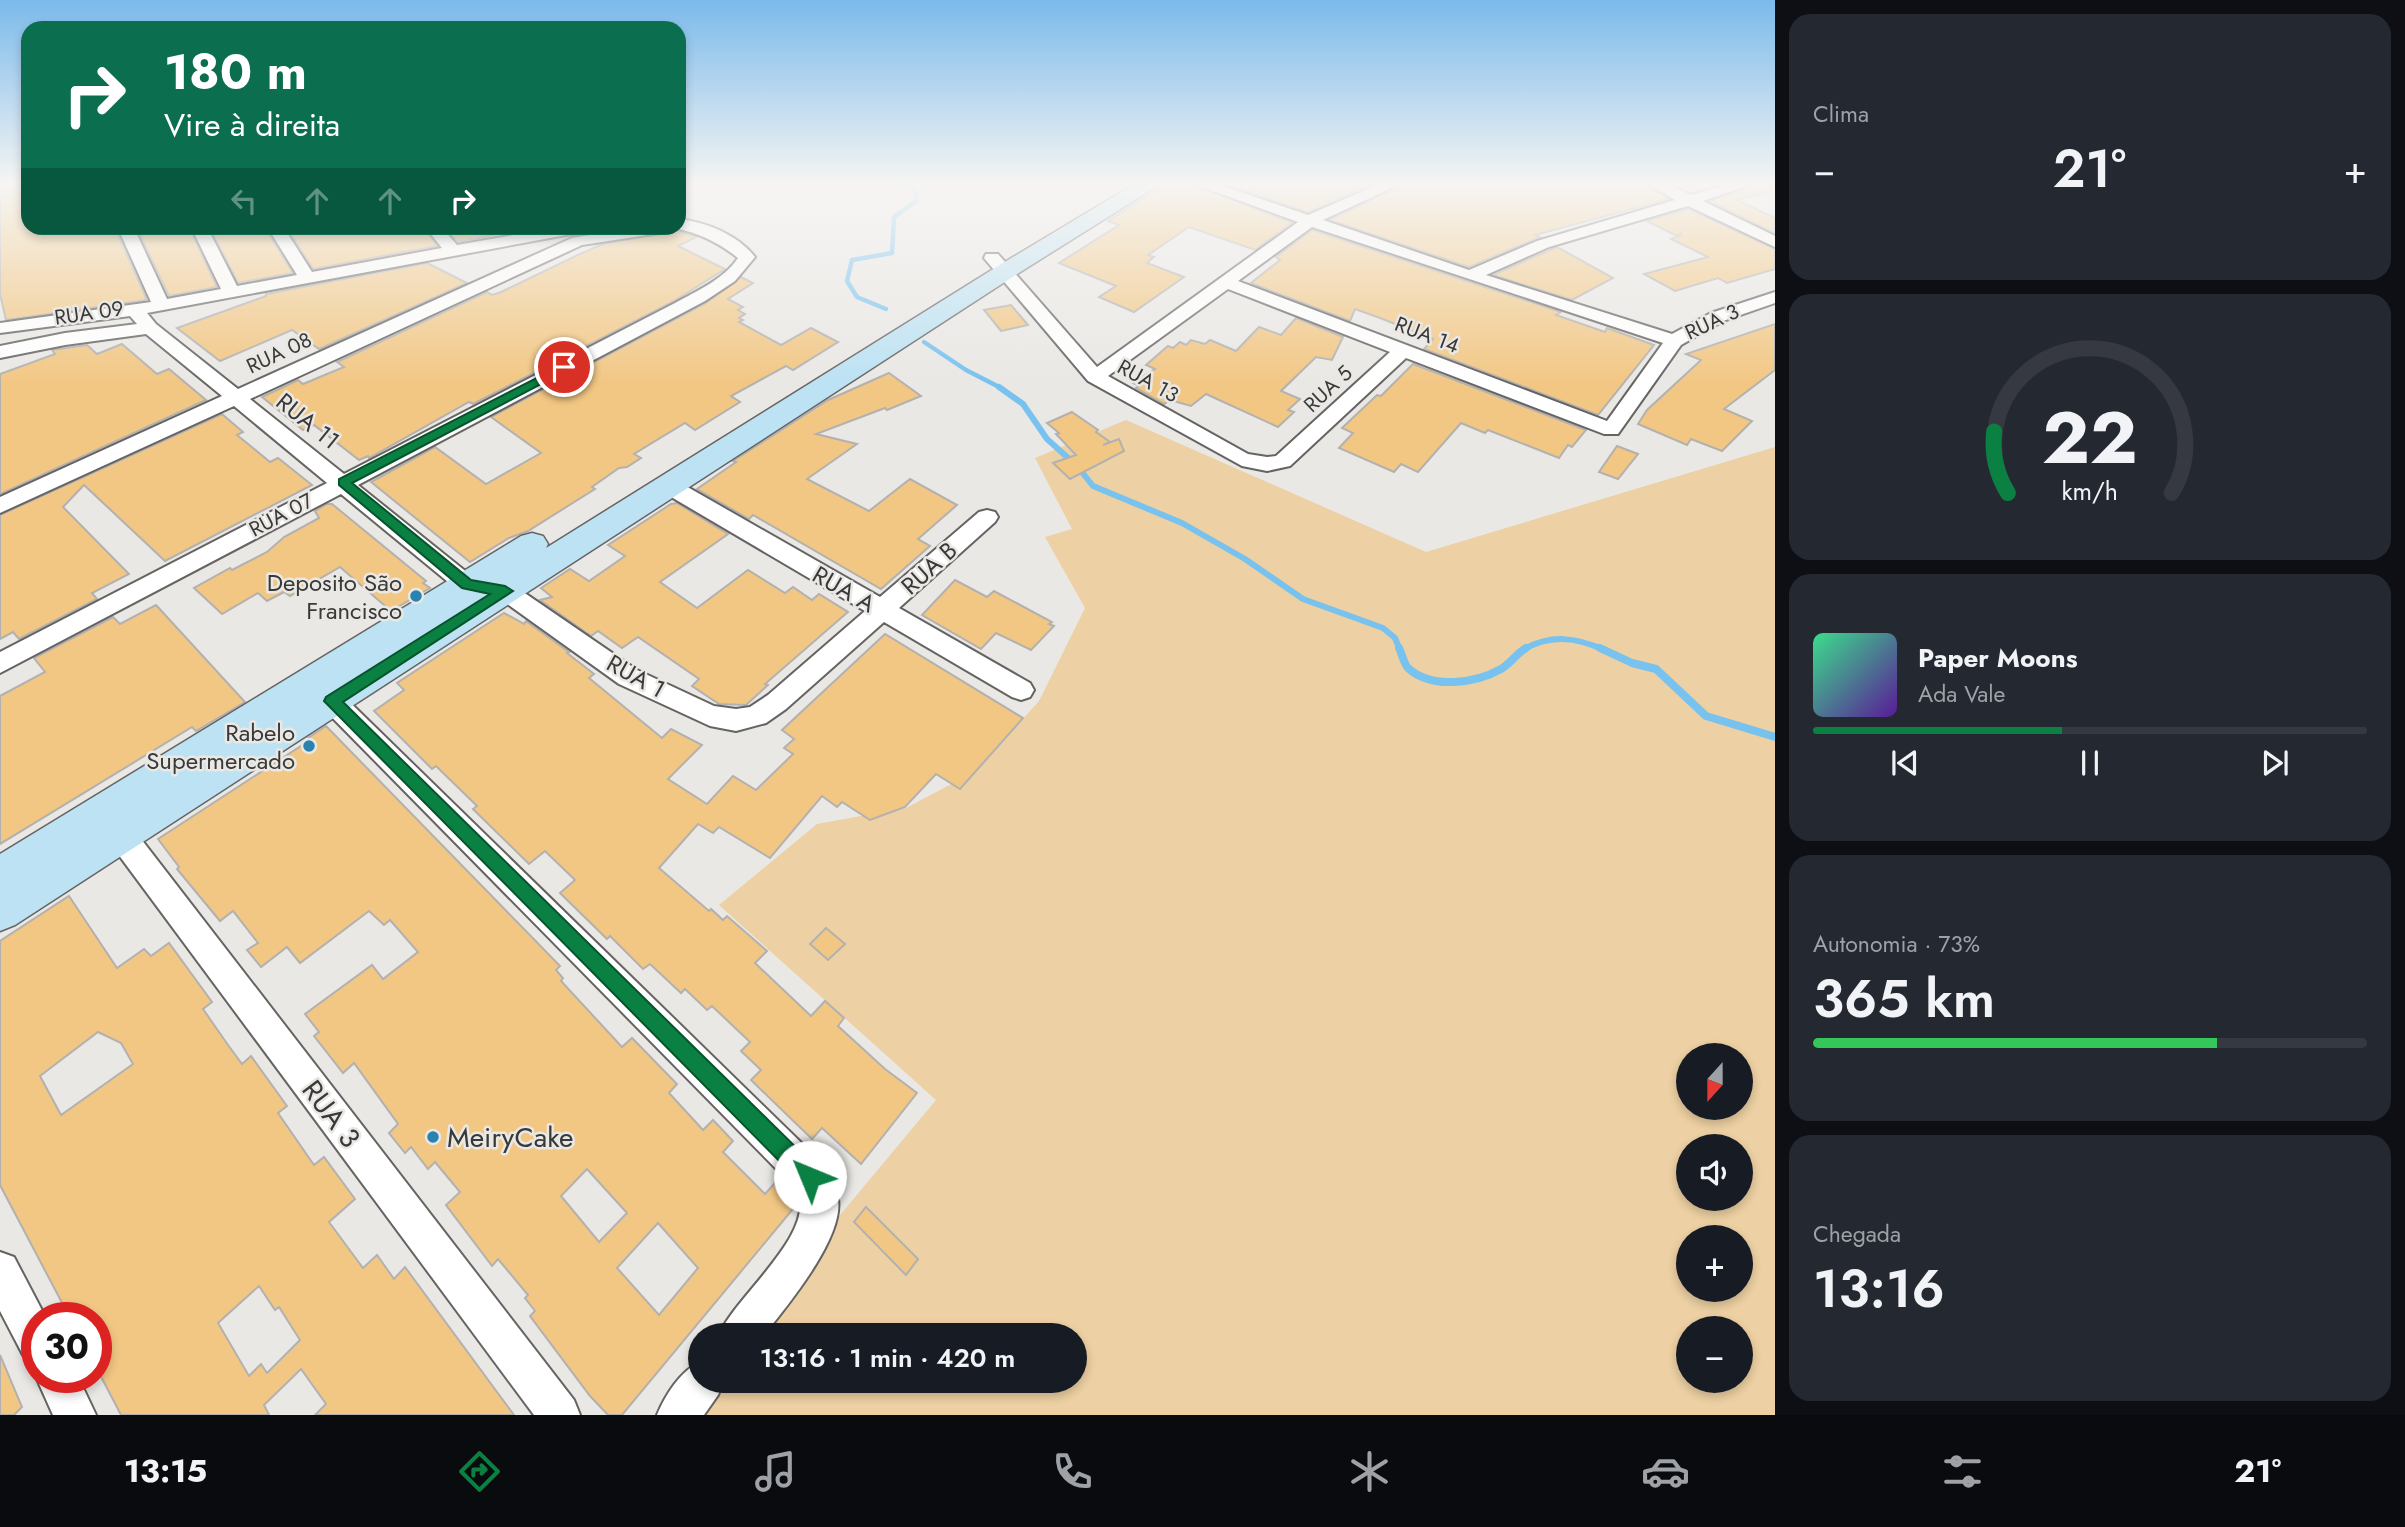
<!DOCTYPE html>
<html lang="pt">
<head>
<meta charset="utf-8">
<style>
	body { margin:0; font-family:Jost,sans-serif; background:#242831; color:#f1f3f6; height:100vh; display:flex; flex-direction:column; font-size:26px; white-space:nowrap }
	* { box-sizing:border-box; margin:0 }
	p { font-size:23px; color:#9ea1a6 }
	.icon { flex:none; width:38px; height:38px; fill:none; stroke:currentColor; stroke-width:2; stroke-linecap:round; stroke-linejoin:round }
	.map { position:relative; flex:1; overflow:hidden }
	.details { display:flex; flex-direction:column; gap:14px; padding:14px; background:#0d0f14; width:630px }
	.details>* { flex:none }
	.hud { position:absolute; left:21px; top:21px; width:665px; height:214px; border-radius:21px; box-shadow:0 4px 10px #0003; background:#0b6e4f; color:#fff; overflow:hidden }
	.needle { width:46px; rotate:201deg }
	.buttons { position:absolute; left:1676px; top:1043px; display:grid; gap:14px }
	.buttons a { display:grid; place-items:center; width:77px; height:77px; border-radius:50%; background:#171b24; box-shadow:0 4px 10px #0003; font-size:35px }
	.speed { position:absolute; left:21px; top:1302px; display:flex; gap:14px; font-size:35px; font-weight:700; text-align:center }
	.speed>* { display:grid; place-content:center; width:91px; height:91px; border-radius:50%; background:#171b24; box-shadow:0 4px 10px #0003; line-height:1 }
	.speed .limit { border:10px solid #d22; background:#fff; color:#111 }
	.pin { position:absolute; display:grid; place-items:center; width:60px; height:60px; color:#fff; margin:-30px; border:4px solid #fff; border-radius:50%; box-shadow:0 2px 7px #0007 }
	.me { position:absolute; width:77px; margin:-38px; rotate:315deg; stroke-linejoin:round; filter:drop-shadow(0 0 5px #0008) }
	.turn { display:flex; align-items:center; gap:24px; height:147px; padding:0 28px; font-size:32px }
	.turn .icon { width:91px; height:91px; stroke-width:2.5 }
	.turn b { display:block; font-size:49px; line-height:60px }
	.lanes { display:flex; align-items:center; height:66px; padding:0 28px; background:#0003; justify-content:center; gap:35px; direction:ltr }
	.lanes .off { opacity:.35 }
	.big { font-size:52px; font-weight:600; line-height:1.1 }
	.details .card { flex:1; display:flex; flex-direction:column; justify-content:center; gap:10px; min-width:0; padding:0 24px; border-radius:21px; background:#242831 }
	.details .dial { align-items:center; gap:0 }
	.dial svg { height:182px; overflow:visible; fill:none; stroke:#363941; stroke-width:7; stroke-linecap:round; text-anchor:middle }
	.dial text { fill:#f1f3f6; stroke:none }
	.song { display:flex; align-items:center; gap:21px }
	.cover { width:84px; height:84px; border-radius:10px; background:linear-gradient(135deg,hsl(150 70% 55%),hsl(270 70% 35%)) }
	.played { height:7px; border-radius:4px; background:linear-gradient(90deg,#0b8043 45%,#363941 45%) }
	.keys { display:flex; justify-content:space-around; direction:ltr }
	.heat { display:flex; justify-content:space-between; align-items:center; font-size:38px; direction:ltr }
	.charge { height:10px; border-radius:5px; background:linear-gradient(90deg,#34c759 73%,#363941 0) }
	.trip { position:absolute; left:688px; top:1323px; width:399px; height:70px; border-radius:35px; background:#171b24; box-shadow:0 4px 10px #0003; font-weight:600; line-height:70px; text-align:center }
	.dock { display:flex; height:112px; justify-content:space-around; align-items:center; background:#090b0e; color:#9ea1a6 }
	.dock .icon { width:49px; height:49px }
	.dock .active { color:#0b8043 }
	.dock b { font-size:32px; color:#f1f3f6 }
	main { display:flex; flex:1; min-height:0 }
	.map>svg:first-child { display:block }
	.green { fill:#edd0a3; fill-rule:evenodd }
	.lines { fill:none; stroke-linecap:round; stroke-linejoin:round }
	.stream-far2 { stroke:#78c2ef; stroke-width:4.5 }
	.stream-far1 { stroke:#78c2ef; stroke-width:6 }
	.stream { stroke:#78c2ef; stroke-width:8 }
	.building { fill:#f2c784; stroke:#b3b1af; stroke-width:2; fill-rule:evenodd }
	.lane-casing { stroke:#666462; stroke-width:4 }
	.street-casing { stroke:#666462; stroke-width:4 }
	.secondary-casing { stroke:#666462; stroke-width:3 }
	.lane { fill:#fff; fill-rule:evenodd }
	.street { fill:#fff; fill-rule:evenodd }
	.secondary { fill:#bce2f4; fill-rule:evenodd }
	.route { fill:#0b8043; stroke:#07532c; stroke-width:2 }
	.poi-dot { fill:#2982b0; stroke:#eae8e5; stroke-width:2.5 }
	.labels { text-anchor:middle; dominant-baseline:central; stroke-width:5; stroke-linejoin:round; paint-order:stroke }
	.far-street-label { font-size:21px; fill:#393938; stroke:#eae8e5 }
	.street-label { font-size:24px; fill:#393938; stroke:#eae8e5 }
	.poi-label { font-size:24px; fill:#393938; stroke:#eae8e5; text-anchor:end }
	.near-street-label { font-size:28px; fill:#393938; stroke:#eae8e5 }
	.near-poi-label { font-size:28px; fill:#393938; stroke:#eae8e5; text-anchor:start }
</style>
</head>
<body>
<main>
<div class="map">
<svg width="1775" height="1415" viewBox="0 0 1775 1415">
	<rect width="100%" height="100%" fill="#eae8e5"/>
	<path class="green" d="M1126,420L1426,552L1775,447V1415H673L702,1381H1074V1335H740L936,1100L719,905L817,824L906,808L976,771L1039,701L1085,608L1045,537L1072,529L1035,458ZM1689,1055H1741V1108H1689ZM1689,1146H1741V1199H1689ZM1689,1237H1741V1290H1689ZM1689,1328H1741V1381H1689Z"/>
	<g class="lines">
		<g class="stream-far2">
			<path d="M886,309L857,297L847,281L852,260L892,253L894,217L916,201V195L910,185"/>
			<path d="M924,342L966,370L1003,389"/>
		</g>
		<g class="stream-far1">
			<path d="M999,387L1023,404L1047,439L1077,466L1093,486L1182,523L1245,559L1303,599L1383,628L1395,638L1400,650"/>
			<path d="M1523,650C1550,634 1576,637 1604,650"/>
		</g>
		<g class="stream">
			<path d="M1399,648C1402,654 1404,664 1408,668C1432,690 1476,683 1501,669C1510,664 1516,654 1526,648"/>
			<path d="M1600,648L1632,663L1656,669L1706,716L1775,737"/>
		</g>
	</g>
	<g class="building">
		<path d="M28,185V228H115L147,300L6,320L0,294V191Z"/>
		<path d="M1165,185H1195L1292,223L1255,250L1189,227L1148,255L1154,257L1147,263L1184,277L1134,312L1099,297L1116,286L1059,263L1119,225L1108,221Z"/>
		<path d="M1229,185H1370L1308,212Z"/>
		<path d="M1401,185H1647L1669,199L1535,235L1540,237L1469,267L1330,220Z"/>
		<path d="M1751,185H1769L1770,192L1737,200L1775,218V233L1710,201Z"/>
		<path d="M1688,209L1775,249V269L1727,283L1718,278L1675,291L1644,274L1708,257L1671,239L1680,236L1682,233L1677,236L1647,221Z"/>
		<path d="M137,228H265L293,273L238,283L213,234L202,228L193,236L217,287L169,296Z"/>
		<path d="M287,228H424L437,246L313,269Z"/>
		<path d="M445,228H461L464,232L472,234L481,232L484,228H494V235L458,242Z"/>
		<path d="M1312,230L1561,312L1556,315L1605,332L1607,328L1654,345L1598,415L1424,349L1433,339L1380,318L1355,309L1350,321L1251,283L1280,260L1276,257Z"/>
		<path d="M677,231L696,237L678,246L725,269L674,301L473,404L469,402L369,458L368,456L359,460L314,425L303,430L262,397L298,380L303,384L344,367L337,362L487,292L492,295L501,292L582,253L603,244Z"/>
		<path d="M1557,247L1613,278L1572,300L1493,275Z"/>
		<path d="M427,263L467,283L319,349L292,330L220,361L177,328L266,296V294Z"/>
		<path d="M741,277L753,283L728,299L743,307L738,310L745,314L739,318L743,320L739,322L781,345L811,328L838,342L793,370L786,366L731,396L740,402L695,430L685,423L634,454L641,458L627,467L619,468L592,487L595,489L528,531L509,538L470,562L371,482L435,447L486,484L541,453L491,417L706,303Z"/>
		<path d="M1011,305L1028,325L1001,331L984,310Z"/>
		<path d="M1296,318L1343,337L1332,360L1316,357L1281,391L1300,399L1288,410L1294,412L1278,427L1206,394L1191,406L1170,400L1164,404L1136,388L1139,386L1133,383L1155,369L1146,365L1168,346L1173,348L1180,342L1186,345L1191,340L1205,344L1210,340L1236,351L1259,327L1281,335Z"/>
		<path d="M1775,324V370L1724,409L1752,421L1722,451L1691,439L1687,445L1638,424L1647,410L1701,360L1686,354Z"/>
		<path d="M122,344L157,374L169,369L206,400L0,494V374L55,354L52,350L87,345L97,354Z"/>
		<path d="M1413,364L1586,430L1572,447L1568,445L1559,458L1488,430L1485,433L1461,423L1418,472L1401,464L1394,472L1339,448L1353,433L1342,428L1377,395L1381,396Z"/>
		<path d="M889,373L921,396L887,410L885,408L816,434L857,444L807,479L869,511L910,479L957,505L918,539L930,546L881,589L753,515L749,519L697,489L736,462L733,461L828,400Z"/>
		<path d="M1072,412L1098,430L1096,432L1110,442L1103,445L1119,439L1124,451L1070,479L1053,463L1076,455L1056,434L1059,433L1047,423Z"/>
		<path d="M222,414L243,432L237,435L270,462L278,458L312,485L165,561L84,485L63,507L129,574L92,593L97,599L19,639L13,632L0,639V515Z"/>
		<path d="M1617,446L1638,454L1618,479L1599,472Z"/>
		<path d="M677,503L728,534L660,582L697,608L748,570L785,593L793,587L812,600L819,594L848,612L765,684L768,685L746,705L719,704L692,686L699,679L638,637L622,648L598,631L591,636L540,600L552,597L541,588L570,569L589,581L625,556L608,545L671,504Z"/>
		<path d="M327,504H332L426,581L423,583L430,588L391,611L340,567L290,596L284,592L267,601L258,593L222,614L194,588L230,568L232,570L267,552L284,537L319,518L315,511Z"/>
		<path d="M955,580L987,597L994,591L1052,622L1049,624L1054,626L1031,650L996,633L981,649L922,615Z"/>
		<path d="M156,605L245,702L196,731L192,727L0,844V696L45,672L34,658L113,617L120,624Z"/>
		<path d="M504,613L524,624L526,621L569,652L567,653L594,674L589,678L662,738L671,729L702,745L668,779L707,804L733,776L756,790L793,754L784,748L794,739L782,730L885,634L1023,718L960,789L936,774L905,807L870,820L842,802L837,807L822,796L770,858L719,827L713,833L698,824L659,868L709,911L711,909L723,920L727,916L767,951L755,963L811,1016L825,1001L844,1018L838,1026L885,1069L917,1093L861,1164L822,1128L812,1139L751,1080L761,1070L741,1051L750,1042L712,1006L707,1010L685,989L681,993L650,964L643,969L610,936L607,939L560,893L575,880L545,851L529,864L473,809L477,806L436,766L432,769L374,711L404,690L397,683Z"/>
		<path d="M326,726L560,966L556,970L563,978L561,981L622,1047L632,1038L677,1084L669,1093L703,1130L713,1120L733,1141L723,1152L765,1194L775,1183L797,1204L622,1415H608L590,1396L530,1316L535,1311L525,1298L528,1295L498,1259L492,1266L446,1205L460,1192L435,1162L428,1169L411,1147L405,1153L389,1133L398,1124L354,1063L343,1073L314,1036L319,1032L305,1014L372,965L383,979L418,952L390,920L384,925L369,911L300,963L287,947L261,967L247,950L258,943L233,911L220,921L177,869L179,867L158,839L310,740L308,738ZM587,1169L627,1213L599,1242L561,1196ZM658,1223L698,1268L659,1315L617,1268Z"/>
		<path d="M69,896L117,968L144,949L151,956L169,943L212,1002L203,1009L228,1045L242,1064L251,1056L287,1106L278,1113L314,1165L324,1157L355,1199L329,1222L363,1268L377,1255L394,1279L405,1267L514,1415H315L326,1404L301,1369L264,1405L269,1415H121L96,1367V1318H70L0,1185V941ZM98,1032L121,1043L133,1064L61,1115L40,1076ZM259,1286L275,1310L279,1307L300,1340L267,1373L261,1364L249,1376L218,1323Z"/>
		<path d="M826,928L845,944L828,960L810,944Z"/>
		<path d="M866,1207L918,1259L906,1275L854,1222Z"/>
		<path d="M0,1355L22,1407L14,1415H0Z"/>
	</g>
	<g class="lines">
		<defs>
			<path id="lane" d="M463,228H482C478,232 467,232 463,228Z"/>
			<g id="street">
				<path d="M1197,185H1220L1308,215L1377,185H1398L1323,220L1469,270L1537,241L1675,200L1650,185H1670L1691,195L1725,185H1749L1703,201L1775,236V247L1688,206L1549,247L1486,275L1672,334L1711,313L1775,292V303L1723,321L1681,345L1618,434H1604L1406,358L1290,466L1267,471L1242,466L1088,381L984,258L986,254H998L1097,367L1298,222ZM1312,227L1663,343L1607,421L1238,281ZM1228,289L1390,352L1276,456L1267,457L1248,454L1108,376Z"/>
				<path d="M679,219C706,222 738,235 755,257L735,281L705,301L358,485L474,578L513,585L637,670L714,706L736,709L750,707L768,695L865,611L661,491L658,486L661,481H677L880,597L979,512L987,510L995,512L998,517L995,522L899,608L1030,683L1034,690L1030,697L1021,700L1012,697L884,622L786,709L766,723L736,731L710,726L619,684L499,598L459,591L341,494L0,673V652L327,483L234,406L0,513V497L222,396L146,334L65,345L0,358V346L65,333L137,324L130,316L0,333V323L151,302L118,228H134L167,299L221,289L195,235L203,230L211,235L237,286L297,275L268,228H284L312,272L442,248L426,228H442L457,245L554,228H585L577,233L147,313L156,324L238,389L572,238L633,228H668L660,233L582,245L250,399L344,474L675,303C697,291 724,279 738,258C718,242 699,233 674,228H679Z"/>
				<path d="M319,678L328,681L823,1164C828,1175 836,1187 838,1199C844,1238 787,1306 764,1335H719C735,1296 818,1233 797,1190L310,695L306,688L310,681Z"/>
				<path d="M111,810L121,813L574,1400L580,1415H534L101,831L97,822L101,813Z"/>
				<path d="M0,1252L14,1257L46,1318H37V1361L23,1355L0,1311Z"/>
				<path d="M700,1362V1381H724L718,1395L704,1415H657C665,1396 680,1371 700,1362Z"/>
				<path d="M37,1375V1377H78L96,1415H53L36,1377Z"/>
			</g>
			<path id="secondary" d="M1133,185H1159L1014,276L15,925L0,931V854L521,536L532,533L543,536L548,544L546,548L998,266Z"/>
		</defs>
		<use href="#lane" class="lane-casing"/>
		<use href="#street" class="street-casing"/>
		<use href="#secondary" class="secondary-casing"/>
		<use href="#lane" class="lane"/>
		<use href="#street" class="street"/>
		<use href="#secondary" class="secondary"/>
	</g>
	<linearGradient id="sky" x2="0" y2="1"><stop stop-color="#7bbaeb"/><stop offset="0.48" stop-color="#f6f5f3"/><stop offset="1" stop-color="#f6f5f3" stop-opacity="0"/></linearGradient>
	<rect width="1775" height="383" fill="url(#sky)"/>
	<path class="route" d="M564,364L568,365V370L352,483L471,580L505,586L513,591L343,702L818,1169L821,1177L818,1184L810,1188L802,1184L324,701L326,697L490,594L462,588L339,485V479Z"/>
	<g class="poi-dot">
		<circle cx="416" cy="596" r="7"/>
		<circle cx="309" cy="746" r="7"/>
		<circle cx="433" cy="1137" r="7"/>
	</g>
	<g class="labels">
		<g class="far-street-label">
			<text transform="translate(89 313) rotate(-8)">RUA 09</text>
			<text transform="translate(1712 322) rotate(-25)">RUA 3</text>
			<text transform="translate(1427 335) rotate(21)">RUA 14</text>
			<text transform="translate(279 353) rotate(-25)">RUA 08</text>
			<text transform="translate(1148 381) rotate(29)">RUA 13</text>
			<text transform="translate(1328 389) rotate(-43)">RUA 5</text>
			<text transform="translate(281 515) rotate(-28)">RUA 07</text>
		</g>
		<g class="street-label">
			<text transform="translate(308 421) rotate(39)">RUA 11</text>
			<text transform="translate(929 568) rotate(-42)">RUA B</text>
			<text transform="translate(844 589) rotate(30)">RUA A</text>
			<text transform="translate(636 676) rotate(29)">RUA 1</text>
		</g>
		<g class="poi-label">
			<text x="402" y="582">Deposito São<tspan x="402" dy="28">Francisco</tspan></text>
			<text x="295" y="732">Rabelo<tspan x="295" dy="28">Supermercado</tspan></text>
		</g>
		<g class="near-street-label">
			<text transform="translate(331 1114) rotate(53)">RUA 3</text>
		</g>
		<g class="near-poi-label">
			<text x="447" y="1137">MeiryCake</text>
		</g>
	</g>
</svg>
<div class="buttons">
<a><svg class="needle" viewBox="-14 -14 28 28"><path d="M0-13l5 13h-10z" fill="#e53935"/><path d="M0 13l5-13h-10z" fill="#9ea1a6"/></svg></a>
<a><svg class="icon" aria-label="sound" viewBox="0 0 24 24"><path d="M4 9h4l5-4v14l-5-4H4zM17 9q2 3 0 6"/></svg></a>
<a>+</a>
<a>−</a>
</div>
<div class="speed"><div class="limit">30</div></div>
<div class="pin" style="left:564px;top:367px;background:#d93025"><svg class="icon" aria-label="arrive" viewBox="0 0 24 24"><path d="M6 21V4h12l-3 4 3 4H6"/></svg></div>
<svg class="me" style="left:810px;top:1177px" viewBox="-20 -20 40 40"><circle r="19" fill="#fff"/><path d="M0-13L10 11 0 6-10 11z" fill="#0b8043"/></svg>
<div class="trip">13:16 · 1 min · 420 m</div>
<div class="hud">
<div class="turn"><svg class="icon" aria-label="right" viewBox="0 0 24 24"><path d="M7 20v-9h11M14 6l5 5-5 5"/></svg><div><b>180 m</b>Vire à direita</div></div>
<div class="lanes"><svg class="icon off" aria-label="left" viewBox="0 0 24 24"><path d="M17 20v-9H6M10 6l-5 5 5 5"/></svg><svg class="icon off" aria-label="ahead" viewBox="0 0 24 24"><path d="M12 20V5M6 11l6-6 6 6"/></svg><svg class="icon off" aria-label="ahead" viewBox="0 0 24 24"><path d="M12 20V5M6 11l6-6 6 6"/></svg><svg class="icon" aria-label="right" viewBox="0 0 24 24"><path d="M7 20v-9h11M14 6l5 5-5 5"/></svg></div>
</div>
</div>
<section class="details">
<div class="card"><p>Clima</p>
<div class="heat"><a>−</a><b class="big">21°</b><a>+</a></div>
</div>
<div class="card dial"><svg viewBox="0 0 100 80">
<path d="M14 69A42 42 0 1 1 86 69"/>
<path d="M14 69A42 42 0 0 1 8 42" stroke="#0b8043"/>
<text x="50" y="56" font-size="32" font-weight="700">22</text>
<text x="50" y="72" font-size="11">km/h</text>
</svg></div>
<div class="card">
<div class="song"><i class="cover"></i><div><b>Paper Moons</b><p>Ada Vale</p></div></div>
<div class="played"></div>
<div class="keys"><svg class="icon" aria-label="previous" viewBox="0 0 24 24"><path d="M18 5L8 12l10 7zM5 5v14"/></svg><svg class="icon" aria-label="pause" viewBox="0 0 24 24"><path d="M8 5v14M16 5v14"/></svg><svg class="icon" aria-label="next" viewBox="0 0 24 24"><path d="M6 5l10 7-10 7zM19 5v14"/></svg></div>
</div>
<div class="card"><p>Autonomia · 73%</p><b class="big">365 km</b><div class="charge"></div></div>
<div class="card"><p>Chegada</p><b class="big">13:16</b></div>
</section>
</main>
<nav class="dock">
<b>13:15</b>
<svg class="icon active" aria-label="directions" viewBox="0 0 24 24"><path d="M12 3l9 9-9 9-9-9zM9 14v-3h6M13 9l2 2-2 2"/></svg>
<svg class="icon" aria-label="music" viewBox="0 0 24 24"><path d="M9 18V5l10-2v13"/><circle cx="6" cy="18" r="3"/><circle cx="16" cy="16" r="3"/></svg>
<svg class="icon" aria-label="phone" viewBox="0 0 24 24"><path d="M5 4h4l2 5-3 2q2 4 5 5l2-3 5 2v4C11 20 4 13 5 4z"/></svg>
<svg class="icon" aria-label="climate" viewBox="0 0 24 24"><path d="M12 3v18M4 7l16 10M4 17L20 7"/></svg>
<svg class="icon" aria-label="car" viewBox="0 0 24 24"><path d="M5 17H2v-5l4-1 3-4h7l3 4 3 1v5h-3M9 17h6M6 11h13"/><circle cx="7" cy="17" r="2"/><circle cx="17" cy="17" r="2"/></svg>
<svg class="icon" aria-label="filters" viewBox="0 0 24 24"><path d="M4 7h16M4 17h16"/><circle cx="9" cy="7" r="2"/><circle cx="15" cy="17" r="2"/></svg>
<b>21°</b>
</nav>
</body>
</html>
